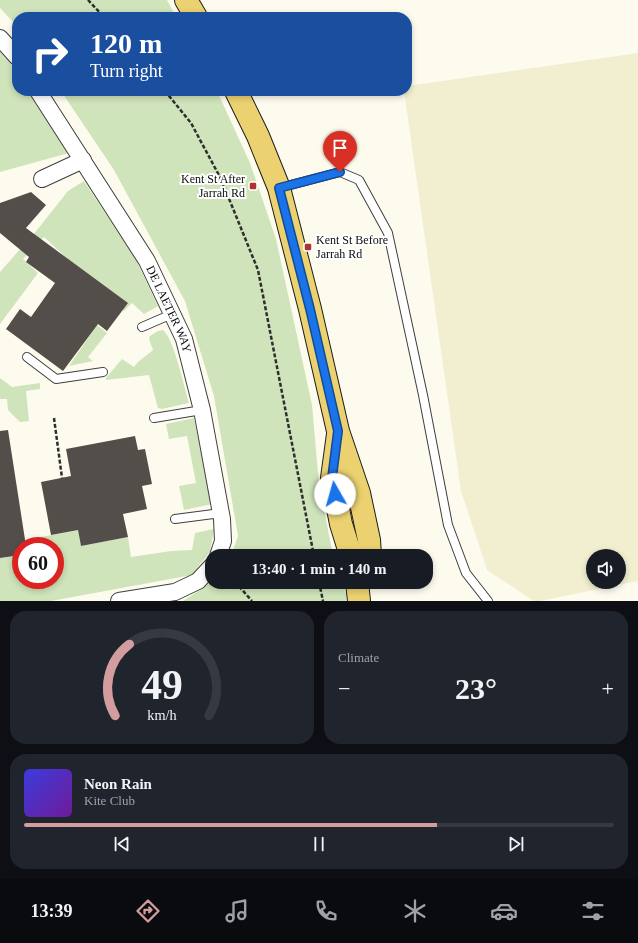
<!DOCTYPE html>
<html lang="en">
<head>
<meta charset="utf-8">
<style>
	body { margin:0; font-family:"Times New Roman",serif; background:#20242c; color:#f1f3f6; height:100vh; display:flex; flex-direction:column; font-size:15px; white-space:nowrap }
	* { box-sizing:border-box; margin:0 }
	p { font-size:13px; color:#9ea1a6 }
	.icon { flex:none; width:22px; height:22px; fill:none; stroke:currentColor; stroke-width:2; stroke-linecap:round; stroke-linejoin:round }
	.map { position:relative; height:601px; overflow:hidden }
	.drawer { display:flex; flex-direction:column; gap:10px; padding:10px; background:#0d0f14; flex:1 }
	.drawer>* { flex:none }
	.hud { position:absolute; left:12px; top:12px; width:400px; height:84px; border-radius:16px; box-shadow:0 2px 6px #0003; background:#1a4fa0; color:#fff; overflow:hidden }
	.buttons { position:absolute; left:586px; top:549px; display:grid; gap:8px }
	.buttons a { display:grid; place-items:center; width:40px; height:40px; border-radius:50%; background:#171b24; box-shadow:0 2px 6px #0003; font-size:20px }
	.speed { position:absolute; left:12px; top:537px; display:flex; gap:8px; font-size:20px; font-weight:700; text-align:center }
	.speed>* { display:grid; place-content:center; width:52px; height:52px; border-radius:50%; background:#171b24; box-shadow:0 2px 6px #0003; line-height:1 }
	.speed .limit { border:6px solid #d22; background:#fff; color:#111 }
	.pin { position:absolute; display:grid; place-items:center; width:34px; height:34px; color:#fff; margin:-41px -17px; border-radius:50% 50% 50% 0; rotate:-45deg; box-shadow:0 0 4px #0007 }
	.pin .icon { rotate:45deg }
	.me { position:absolute; width:44px; margin:-22px; rotate:353deg; stroke-linejoin:round; filter:drop-shadow(0 0 3px #0008) }
	.turn { display:flex; align-items:center; gap:14px; height:84px; padding:0 12px; font-size:18px }
	.turn .icon { width:52px; height:52px; stroke-width:2.5 }
	.turn b { display:block; font-size:28px; line-height:34px }
	.big { font-size:30px; font-weight:800; line-height:1.1 }
	.drawer .widget { flex:1; display:flex; flex-direction:column; justify-content:center; gap:6px; min-width:0; padding:0 14px; border-radius:16px; background:#20242c }
	.drawer .dial { align-items:center; gap:0 }
	.dial svg { height:104px; overflow:visible; fill:none; stroke:#363941; stroke-width:7; stroke-linecap:round; text-anchor:middle }
	.dial text { fill:#f1f3f6; stroke:none }
	.song { display:flex; align-items:center; gap:12px }
	.cover { width:48px; height:48px; border-radius:6px; background:linear-gradient(135deg,hsl(240 70% 55%),hsl(280 70% 35%)) }
	.played { height:4px; border-radius:2px; background:linear-gradient(90deg,#d39c9e 70%,#363941 70%) }
	.keys { display:flex; justify-content:space-around; direction:ltr }
	.heat { display:flex; justify-content:space-between; align-items:center; font-size:22px; direction:ltr }
	.drawer .tiles { flex:1; display:grid; gap:10px; grid-template-columns:1fr 1fr }
	.widget:last-child { grid-column:span 2 }
	.trip { position:absolute; left:205px; top:549px; width:228px; height:40px; border-radius:16px; background:#171b24; box-shadow:0 2px 6px #0003; font-weight:800; line-height:40px; text-align:center }
	.dock { display:flex; height:64px; justify-content:space-around; align-items:center; background:#090b0e; color:#9ea1a6 }
	.dock .icon { width:28px; height:28px }
	.dock .active { color:#d39c9e }
	.dock b { font-size:18px; color:#f1f3f6 }
	.map>svg:first-child { display:block }
	.farmland { fill:#f1efd0; fill-rule:evenodd }
	.green { fill:#cfe4ba }
	.building { fill:#544e4a }
	.lines { fill:none; stroke-linecap:round; stroke-linejoin:round }
	.service-casing { stroke:#3f3f3f; stroke-width:10 }
	.minor-casing { stroke:#3f3f3f; stroke-width:18 }
	.primary-casing { stroke:#1d1d1d; stroke-width:24 }
	.path { stroke:#2e2e2e; stroke-width:2.5; stroke-dasharray:4 2; stroke-linecap:butt }
	.service { stroke:#fff; stroke-width:8 }
	.minor { stroke:#fff; stroke-width:16 }
	.primary { stroke:#ebd16f; stroke-width:22 }
	.route-casing { stroke:#114b97; stroke-width:10 }
	.route { stroke:#1a73e8; stroke-width:7 }
	.poi-dot { fill:#ae3233; stroke:#fff; stroke-width:1.5 }
	.labels { text-anchor:middle; dominant-baseline:central; stroke-width:4; stroke-linejoin:round; paint-order:stroke }
	.poi-label { font-size:12px; fill:#0c0c0c; stroke:#fff; text-anchor:end }
	.street-label { font-size:12px; fill:#0c0c0c; stroke:#fff }
</style>
</head>
<body>
<div class="map">
<svg width="638" height="601" viewBox="0 0 638 601">
	<rect width="100%" height="100%" fill="#fdfbed"/>
	<path class="farmland" d="M638,53V581L540,601H534L487,570L461,491L404,91H407V86ZM593,556H619V582H593Z"/>
	<g class="green">
		<path d="M0,0H167L176,17H17V26L0,8Z"/>
		<path d="M0,48L7,55L17,72V91H29L69,153L0,172Z"/>
		<path d="M61,91H217L250,163L276,239L312,405L319,484L331,545L334,556H231L238,536L214,396L185,301L114,170Z"/>
		<path d="M84,181L136,260L158,306L144,314L132,303L124,311L44,237L23,259L38,273L0,324V272L37,230L68,191Z"/>
		<path d="M97,325L107,333L88,357L93,361L69,366Z"/>
		<path d="M163,330C174,339 184,387 189,403L162,409L158,408L149,375L106,380V378L122,359L134,367L138,362L153,350L149,339L150,336L158,331Z"/>
		<path d="M0,378L12,387L40,383V389L26,391L29,421L20,422L8,410L7,399H0Z"/>
		<path d="M194,418L212,504L184,510L179,486L196,483L187,436L169,439L166,424Z"/>
		<path d="M214,529L210,551L192,575L51,601H0V558L21,555V580H55V546H26L25,540L78,530L81,546L128,537L131,557L171,551L192,550L195,533Z"/>
		<path d="M212,582H342L346,594V601H183Z"/>
	</g>
	<g class="building">
		<path d="M31,192L46,205L26,228L128,303L107,331L98,324L63,371L6,329L20,309L31,317L55,283L26,262L29,257L0,233V203Z"/>
		<path d="M8,430L26,546H21V555L0,558V431Z"/>
		<path d="M135,436L138,450L145,449L152,484L142,486L147,509L123,514L128,537L81,546L78,530L51,535L41,482L71,476L66,449Z"/>
	</g>
	<g class="lines">
		<defs>
			<g id="service">
				<path d="M279,188L340,172L359,180L388,233L423,395L448,525L466,573L488,601"/>
				<path d="M142,327L172,314"/>
				<path d="M27,357L56,379L103,372"/>
				<path d="M154,418L202,410"/>
				<path d="M175,519L221,513"/>
			</g>
			<g id="minor">
				<path d="M0,38L17,57"/>
				<path id="s1" d="M38,91L147,261L184,339L202,410L222,519L223,541L218,556"/>
				<path d="M42,179L83,160"/>
				<path d="M119,601L175,592L198,581L212,566"/>
			</g>
			<g id="primary">
				<path d="M186,0L196,17"/>
				<path d="M236,91L258,136L279,188L310,309L338,431L359,493L369,540L370,556"/>
				<path d="M338,434L332,478L341,524L351,556"/>
				<path d="M357,582L359,601"/>
			</g>
		</defs>
		<use href="#service" class="service-casing"/>
		<use href="#minor" class="minor-casing"/>
		<use href="#primary" class="primary-casing"/>
		<g class="path">
			<path d="M88,0L104,17"/>
			<path d="M165,91L191,123L221,179L258,270L314,556"/>
			<path d="M54,418L62,478"/>
			<path d="M235,582L252,601"/>
			<path d="M319,582L323,601"/>
		</g>
		<use href="#service" class="service"/>
		<use href="#minor" class="minor"/>
		<use href="#primary" class="primary"/>
	</g>
	<g class="lines">
		<defs>
			<path id="route" d="M335,494L332,478L338,431L310,309L279,188L340,172"/>
		</defs>
		<use href="#route" class="route-casing"/>
		<use href="#route" class="route"/>
	</g>
	<g class="poi-dot">
		<rect x="249" y="182" width="8" height="8" rx="2"/>
		<rect x="304" y="243" width="8" height="8" rx="2"/>
	</g>
	<g class="labels">
		<g class="poi-label">
			<text x="245" y="179">Kent St After<tspan x="245" dy="14">Jarrah Rd</tspan></text>
			<text x="316" y="240" text-anchor="start">Kent St Before<tspan x="316" dy="14">Jarrah Rd</tspan></text>
		</g>
		<g class="street-label">
			<text stroke="none"><textPath href="#s1" startOffset="255">DE LAETER WAY</textPath></text>
		</g>
	</g>
</svg>
<div class="buttons">
<a><svg class="icon" aria-label="sound" viewBox="0 0 24 24"><path d="M4 9h4l5-4v14l-5-4H4zM17 9q2 3 0 6"/></svg></a>
</div>
<div class="speed"><div class="limit">60</div></div>
<div class="pin" style="left:340px;top:172px;background:#d93025"><svg class="icon" aria-label="arrive" viewBox="0 0 24 24"><path d="M6 21V4h12l-3 4 3 4H6"/></svg></div>
<svg class="me" style="left:335px;top:494px" viewBox="-20 -20 40 40"><circle r="19" fill="#fff"/><path d="M0-13L10 11 0 6-10 11z" fill="#1a73e8"/></svg>
<div class="trip">13:40 · 1 min · 140 m</div>
<div class="hud">
<div class="turn"><svg class="icon" aria-label="right" viewBox="0 0 24 24"><path d="M7 20v-9h11M14 6l5 5-5 5"/></svg><div><b>120 m</b>Turn right</div></div>
</div>
</div>
<section class="drawer">
<div class="tiles">
<div class="widget dial"><svg viewBox="0 0 100 80">
<path d="M14 69A42 42 0 1 1 86 69"/>
<path d="M14 69A42 42 0 0 1 25 14" stroke="#d39c9e"/>
<text x="50" y="56" font-size="32" font-weight="700">49</text>
<text x="50" y="72" font-size="11">km/h</text>
</svg></div>
<div class="widget"><p>Climate</p>
<div class="heat"><a>−</a><b class="big">23°</b><a>+</a></div>
</div>
<div class="widget">
<div class="song"><i class="cover"></i><div><b>Neon Rain</b><p>Kite Club</p></div></div>
<div class="played"></div>
<div class="keys"><svg class="icon" aria-label="previous" viewBox="0 0 24 24"><path d="M18 5L8 12l10 7zM5 5v14"/></svg><svg class="icon" aria-label="pause" viewBox="0 0 24 24"><path d="M8 5v14M16 5v14"/></svg><svg class="icon" aria-label="next" viewBox="0 0 24 24"><path d="M6 5l10 7-10 7zM19 5v14"/></svg></div>
</div>
</div>
</section>
<nav class="dock">
<b>13:39</b>
<svg class="icon active" aria-label="directions" viewBox="0 0 24 24"><path d="M12 3l9 9-9 9-9-9zM9 14v-3h6M13 9l2 2-2 2"/></svg>
<svg class="icon" aria-label="music" viewBox="0 0 24 24"><path d="M9 18V5l10-2v13"/><circle cx="6" cy="18" r="3"/><circle cx="16" cy="16" r="3"/></svg>
<svg class="icon" aria-label="phone" viewBox="0 0 24 24"><path d="M5 4h4l2 5-3 2q2 4 5 5l2-3 5 2v4C11 20 4 13 5 4z"/></svg>
<svg class="icon" aria-label="climate" viewBox="0 0 24 24"><path d="M12 3v18M4 7l16 10M4 17L20 7"/></svg>
<svg class="icon" aria-label="car" viewBox="0 0 24 24"><path d="M5 17H2v-5l4-1 3-4h7l3 4 3 1v5h-3M9 17h6M6 11h13"/><circle cx="7" cy="17" r="2"/><circle cx="17" cy="17" r="2"/></svg>
<svg class="icon" aria-label="filters" viewBox="0 0 24 24"><path d="M4 7h16M4 17h16"/><circle cx="9" cy="7" r="2"/><circle cx="15" cy="17" r="2"/></svg>
</nav>
</body>
</html>
